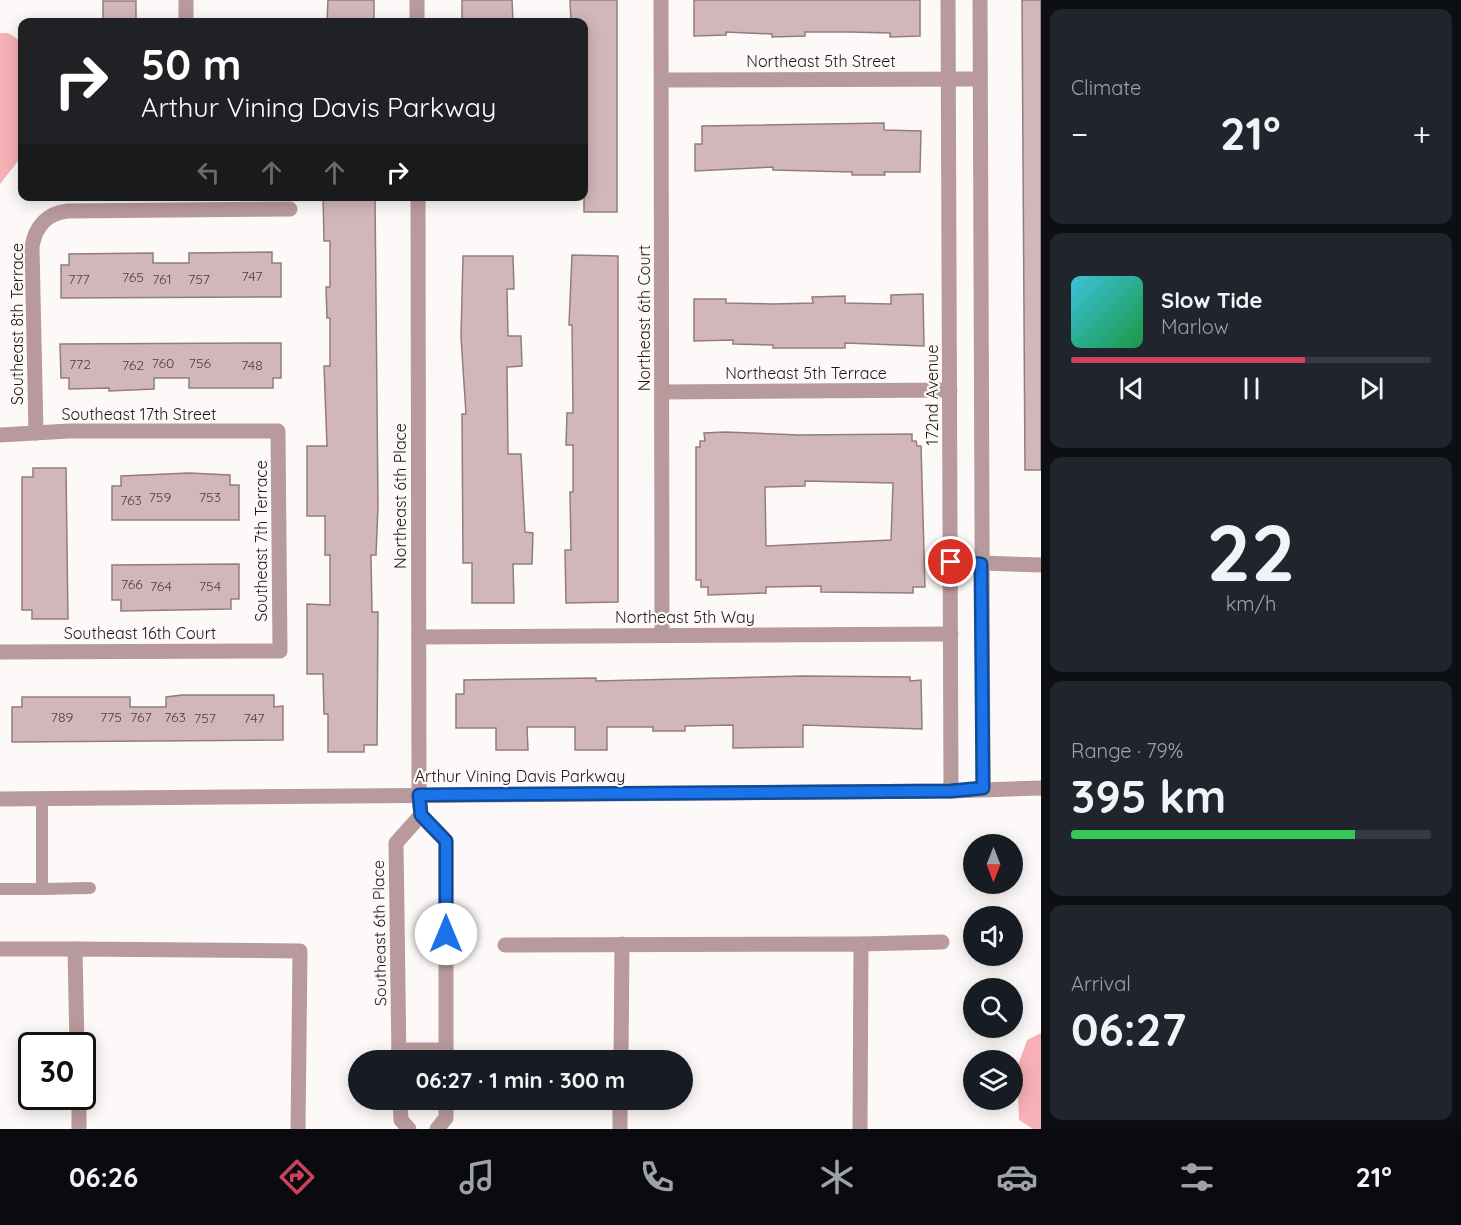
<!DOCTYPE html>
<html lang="en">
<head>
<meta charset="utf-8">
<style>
	body { margin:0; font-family:Quicksand,sans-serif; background:#20242c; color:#f1f3f6; height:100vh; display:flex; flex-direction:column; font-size:22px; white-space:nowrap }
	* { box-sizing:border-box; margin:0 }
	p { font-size:20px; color:#9ea1a6 }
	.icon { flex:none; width:33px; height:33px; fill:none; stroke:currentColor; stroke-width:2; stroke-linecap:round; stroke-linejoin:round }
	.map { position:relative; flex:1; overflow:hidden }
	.sheet { display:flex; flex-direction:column; gap:9px; padding:9px; background:#0d0f14; width:420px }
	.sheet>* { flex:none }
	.hud { position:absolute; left:18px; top:18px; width:570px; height:183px; border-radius:12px; box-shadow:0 3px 15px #0003; background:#202124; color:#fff; overflow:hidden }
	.needle { width:39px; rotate:180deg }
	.tools { position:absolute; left:963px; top:834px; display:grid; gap:12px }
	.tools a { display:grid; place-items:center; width:60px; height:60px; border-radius:50%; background:#171b24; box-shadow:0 3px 15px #0003; font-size:30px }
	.speed { position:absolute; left:18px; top:1032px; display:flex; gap:12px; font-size:30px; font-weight:700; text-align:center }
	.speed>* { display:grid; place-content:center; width:78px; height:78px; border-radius:50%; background:#171b24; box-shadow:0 3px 15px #0003; line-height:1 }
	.speed .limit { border:3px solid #111; border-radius:9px; background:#fff; color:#111 }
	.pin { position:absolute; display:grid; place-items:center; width:51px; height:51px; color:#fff; margin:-26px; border:3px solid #fff; border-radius:50%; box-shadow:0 2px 6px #0007 }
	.me { position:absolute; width:66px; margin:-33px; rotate:0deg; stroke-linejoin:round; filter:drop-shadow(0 0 4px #0008) }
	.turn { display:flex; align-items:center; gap:21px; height:126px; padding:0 24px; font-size:27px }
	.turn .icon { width:78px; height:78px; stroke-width:2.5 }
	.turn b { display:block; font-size:42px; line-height:51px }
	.lanes { display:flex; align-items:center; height:57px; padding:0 24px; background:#0003; justify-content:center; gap:30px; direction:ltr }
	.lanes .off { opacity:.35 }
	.big { font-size:45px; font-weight:700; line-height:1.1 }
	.sheet .tile { flex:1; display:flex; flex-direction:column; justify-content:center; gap:9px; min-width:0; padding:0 21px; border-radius:12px; background:#20242c }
	.sheet .dial { align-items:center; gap:0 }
	.dial b { font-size:78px; line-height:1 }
	.song { display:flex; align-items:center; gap:18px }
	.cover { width:72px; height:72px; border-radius:9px; background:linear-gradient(135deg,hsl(190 70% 55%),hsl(140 70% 35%)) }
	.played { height:6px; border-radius:3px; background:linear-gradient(90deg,#d0405c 65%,#363941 65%) }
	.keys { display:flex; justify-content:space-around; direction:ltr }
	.heat { display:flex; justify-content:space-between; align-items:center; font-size:33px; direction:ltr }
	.charge { height:9px; border-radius:4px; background:linear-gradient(90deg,#34c759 79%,#363941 0) }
	.trip { position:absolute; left:348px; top:1050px; width:345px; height:60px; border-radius:30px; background:#171b24; box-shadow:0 3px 15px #0003; font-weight:700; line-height:60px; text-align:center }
	.tabs { display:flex; height:96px; justify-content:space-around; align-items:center; background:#090b0e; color:#9ea1a6 }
	.tabs .icon { width:42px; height:42px }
	.tabs .current { color:#d0405c }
	.tabs b { font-size:27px; color:#f1f3f6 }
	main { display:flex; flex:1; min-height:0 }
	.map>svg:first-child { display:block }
	.water { fill:#f6b0b6 }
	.building { fill:#d1b7b9; stroke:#947c7d; stroke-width:1.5; fill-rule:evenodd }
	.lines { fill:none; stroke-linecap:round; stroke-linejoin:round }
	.lane { stroke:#b89a9c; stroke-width:12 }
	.street { stroke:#b89a9c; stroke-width:15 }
	.route-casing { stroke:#114b97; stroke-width:15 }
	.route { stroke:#1a73e8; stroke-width:10 }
	.labels { text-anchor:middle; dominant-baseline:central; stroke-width:4.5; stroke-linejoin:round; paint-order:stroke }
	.number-label { font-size:14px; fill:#4d3f40 }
	.street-label { font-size:16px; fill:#211718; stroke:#fef9f9 }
</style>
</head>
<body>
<main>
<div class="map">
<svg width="1041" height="1129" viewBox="0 0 1041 1129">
	<rect width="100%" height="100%" fill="#fef9f9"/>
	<g class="water">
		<path d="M0,33H8L22,42V156L0,184Z"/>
		<path d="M1041,1033V1129H1033L1019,1120L1017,1068L1027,1040Z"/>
	</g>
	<g class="building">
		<path d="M328,0H374V22H327Z"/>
		<path d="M462,0H512L513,22H462Z"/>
		<path d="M570,0H617V212H584V22H571Z"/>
		<path d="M694,0H920V36L890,37V33L851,32H805V36L772,37V34L726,32V35L694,36Z"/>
		<path d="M1022,0H1041V470H1025Z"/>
		<rect x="103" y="1" width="33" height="21"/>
		<path d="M884,123V130L921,131L920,172H884L885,175H852V172L773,170V167L695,171V144H702V126Z"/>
		<path d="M323,196H375L378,506L376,555H371L372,612H378L377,745H364V752H328V714H324L323,674H307V604L330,605V555H325V516H307V446H327L324,366H330V318H327L326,287H330V241H324Z"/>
		<path d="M272,252V263H281V297L61,298V265H69V254L153,253V263H189V253Z"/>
		<path d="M572,255L618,256V602L566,603L565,550H571L570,492H573V445H566L567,413H573L572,325H569Z"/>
		<path d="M463,256H513L514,289H507L508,336H521L522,366L507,367L508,454H521L525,532L533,533L532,564H513L514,603H472V563H463L462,414H466L461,337Z"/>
		<path d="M923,294L924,346L845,343V348H773V345L733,344V340L694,341V299H726V303L773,304L813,303L812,297L845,296V303L891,304V295Z"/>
		<path d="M281,343V378H273V388H189V378H154V389L109,391V388L69,389V378H61L60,344Z"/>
		<path d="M725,432L799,435L912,434V441H916L917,446H921L925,587H913V593L821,592V586L766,587V593L708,595V587H701V580H696V447H700V441H705L704,433ZM805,481L893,483L891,540L766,546L765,487L805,486Z"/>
		<path d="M33,468H66L68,619H32V610H22V477H33Z"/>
		<path d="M189,473L230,475V485H239V520H112V486H121V476Z"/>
		<path d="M239,564V599H231V609L121,611V600H112V565Z"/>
		<path d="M804,676L910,677V681L921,680L922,729L803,725V747L733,748V725L685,726V731H653V727H607V750H575V727H527L528,750H496V728H456V694H464V680L596,678V681Z"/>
		<path d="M182,695H274V707L283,706V740L12,742V707H22V697H130V707H166V697Z"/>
	</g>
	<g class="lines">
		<g class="lane">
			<path d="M42,798V889L90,888"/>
			<path d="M0,889H42"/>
		</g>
		<g class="street">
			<path d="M186,0V22"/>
			<path d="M417,0V22"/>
			<path d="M661,0L662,635"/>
			<path d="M948,0L951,791"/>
			<path d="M980,0L983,788"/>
			<path d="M662,80L980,79"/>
			<path d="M418,196L419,795L421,815L446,841V1060"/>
			<path d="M662,392L950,390"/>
			<path d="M36,433L32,247C35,227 47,213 68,211L290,209"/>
			<path d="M0,435L69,431H278L280,651L0,652"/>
			<path d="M951,562L1041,565"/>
			<path d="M419,637L951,634"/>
			<path d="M0,799L951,791L1041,788"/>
			<path d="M861,944L942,942"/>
			<path d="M505,945L861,944L860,1129"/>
			<path d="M0,949H75"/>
			<path d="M77,1046L75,949L300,951L298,1129"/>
			<path d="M399,1050H446"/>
			<path d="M399,1060L396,843L421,815"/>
			<path d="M621,1060L622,944"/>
			<path d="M79,1096V1129"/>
			<path d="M400,1100L401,1120L409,1129"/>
			<path d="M437,1129L446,1118V1100"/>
			<path d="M620,1129V1100"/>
		</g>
	</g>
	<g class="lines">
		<defs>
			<path id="route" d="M446,934V841L421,815L419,795L951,791L983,788L981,564L951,562"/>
		</defs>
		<use href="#route" class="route-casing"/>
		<use href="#route" class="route"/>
	</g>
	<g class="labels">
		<g class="number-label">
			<text x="252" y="276">747</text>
			<text x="133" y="277">765</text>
			<text x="79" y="279">777</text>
			<text x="162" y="279">761</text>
			<text x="199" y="279">757</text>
			<text x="163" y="363">760</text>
			<text x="200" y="363">756</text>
			<text x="80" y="364">772</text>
			<text x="133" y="365">762</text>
			<text x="252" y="365">748</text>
			<text x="160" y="497">759</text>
			<text x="210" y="497">753</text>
			<text x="131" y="500">763</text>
			<text x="132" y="584">766</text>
			<text x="161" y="586">764</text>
			<text x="210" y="586">754</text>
			<text x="62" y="717">789</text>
			<text x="111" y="717">775</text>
			<text x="141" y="717">767</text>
			<text x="175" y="717">763</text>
			<text x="205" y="718">757</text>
			<text x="254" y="718">747</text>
		</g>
		<g class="street-label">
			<text x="821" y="61">Northeast 5th Street</text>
			<text transform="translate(644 318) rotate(-90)">Northeast 6th Court</text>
			<text transform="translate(17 324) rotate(-90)">Southeast 8th Terrace</text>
			<text x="806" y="373">Northeast 5th Terrace</text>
			<text transform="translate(932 395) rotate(-90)">172nd Avenue</text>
			<text x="139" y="414">Southeast 17th Street</text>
			<text transform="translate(400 496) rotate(-90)">Northeast 6th Place</text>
			<text transform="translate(261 541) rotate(-90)">Southeast 7th Terrace</text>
			<text x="685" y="617">Northeast 5th Way</text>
			<text x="140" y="633">Southeast 16th Court</text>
			<text x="520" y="776">Arthur Vining Davis Parkway</text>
			<text transform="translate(379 933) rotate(-91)">Southeast 6th Place</text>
		</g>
	</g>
</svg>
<div class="tools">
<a><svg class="needle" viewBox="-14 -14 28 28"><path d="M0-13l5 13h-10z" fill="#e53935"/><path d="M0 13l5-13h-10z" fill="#9ea1a6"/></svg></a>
<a><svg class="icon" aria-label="sound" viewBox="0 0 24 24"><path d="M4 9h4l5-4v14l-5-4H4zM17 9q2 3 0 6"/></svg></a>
<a><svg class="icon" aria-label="search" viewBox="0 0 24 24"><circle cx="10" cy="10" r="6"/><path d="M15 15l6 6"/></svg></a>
<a><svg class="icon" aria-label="layers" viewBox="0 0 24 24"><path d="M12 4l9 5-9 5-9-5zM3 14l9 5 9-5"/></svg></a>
</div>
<div class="speed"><div class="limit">30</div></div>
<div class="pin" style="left:951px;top:562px;background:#d93025"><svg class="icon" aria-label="arrive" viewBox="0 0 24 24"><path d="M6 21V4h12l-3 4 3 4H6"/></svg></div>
<svg class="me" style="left:446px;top:934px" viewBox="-20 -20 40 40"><circle r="19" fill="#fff"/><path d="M0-13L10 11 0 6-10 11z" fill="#1a73e8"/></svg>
<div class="trip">06:27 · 1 min · 300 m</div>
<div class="hud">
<div class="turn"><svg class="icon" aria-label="right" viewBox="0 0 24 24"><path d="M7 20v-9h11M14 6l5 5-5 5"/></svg><div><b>50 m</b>Arthur Vining Davis Parkway</div></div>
<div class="lanes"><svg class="icon off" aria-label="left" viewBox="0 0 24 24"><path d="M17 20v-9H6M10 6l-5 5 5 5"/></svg><svg class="icon off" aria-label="ahead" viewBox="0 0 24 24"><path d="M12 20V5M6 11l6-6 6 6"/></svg><svg class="icon off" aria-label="ahead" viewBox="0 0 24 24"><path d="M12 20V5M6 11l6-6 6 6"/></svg><svg class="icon" aria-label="right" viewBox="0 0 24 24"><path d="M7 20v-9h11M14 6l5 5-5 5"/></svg></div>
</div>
</div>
<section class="sheet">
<div class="tile"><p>Climate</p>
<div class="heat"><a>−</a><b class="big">21°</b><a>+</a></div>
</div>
<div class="tile">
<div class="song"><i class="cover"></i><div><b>Slow Tide</b><p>Marlow</p></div></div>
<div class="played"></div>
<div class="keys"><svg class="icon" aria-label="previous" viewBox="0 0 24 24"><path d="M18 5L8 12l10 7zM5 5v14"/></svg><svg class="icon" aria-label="pause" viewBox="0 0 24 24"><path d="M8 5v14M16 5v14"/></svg><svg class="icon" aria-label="next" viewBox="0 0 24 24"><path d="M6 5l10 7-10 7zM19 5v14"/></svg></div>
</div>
<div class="tile dial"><b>22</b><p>km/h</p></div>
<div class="tile"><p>Range · 79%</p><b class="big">395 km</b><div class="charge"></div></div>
<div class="tile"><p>Arrival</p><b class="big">06:27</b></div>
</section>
</main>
<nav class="tabs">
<b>06:26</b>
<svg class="icon current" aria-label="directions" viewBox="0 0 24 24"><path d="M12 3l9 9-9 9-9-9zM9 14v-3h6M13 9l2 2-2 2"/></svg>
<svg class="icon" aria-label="music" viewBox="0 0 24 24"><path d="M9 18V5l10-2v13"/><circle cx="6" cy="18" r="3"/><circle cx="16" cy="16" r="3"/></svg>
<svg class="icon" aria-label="phone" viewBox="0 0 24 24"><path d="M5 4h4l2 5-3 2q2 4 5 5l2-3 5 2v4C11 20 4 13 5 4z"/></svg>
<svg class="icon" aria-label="climate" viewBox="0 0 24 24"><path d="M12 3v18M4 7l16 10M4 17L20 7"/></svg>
<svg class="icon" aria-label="car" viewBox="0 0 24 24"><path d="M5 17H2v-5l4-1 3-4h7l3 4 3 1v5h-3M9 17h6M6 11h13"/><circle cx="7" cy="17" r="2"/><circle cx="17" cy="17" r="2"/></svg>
<svg class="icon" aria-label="filters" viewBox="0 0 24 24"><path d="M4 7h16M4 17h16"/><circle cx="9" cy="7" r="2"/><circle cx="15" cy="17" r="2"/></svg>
<b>21°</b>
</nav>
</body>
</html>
